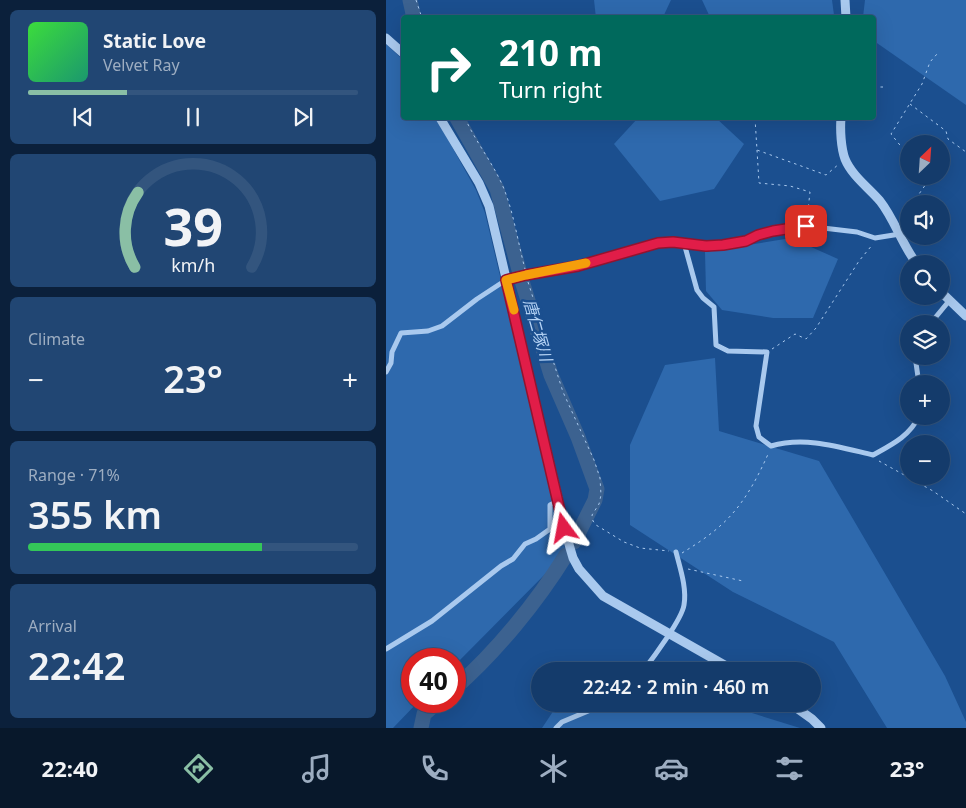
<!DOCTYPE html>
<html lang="en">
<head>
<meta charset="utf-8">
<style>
	body { margin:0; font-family:"Noto Sans","Noto Sans JP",sans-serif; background:#214673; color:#f1f3f6; height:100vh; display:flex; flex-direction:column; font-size:19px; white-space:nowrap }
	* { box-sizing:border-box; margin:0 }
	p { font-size:16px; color:#9dadc1 }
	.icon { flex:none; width:28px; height:28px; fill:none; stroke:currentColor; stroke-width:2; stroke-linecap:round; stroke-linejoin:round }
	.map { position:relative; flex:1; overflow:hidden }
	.details { display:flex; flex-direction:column; gap:10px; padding:10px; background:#0b203b; width:386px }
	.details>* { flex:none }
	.guide { position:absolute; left:15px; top:15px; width:475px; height:105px; border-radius:5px; box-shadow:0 5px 20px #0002,0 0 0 1px #33557e; background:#00695c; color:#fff; overflow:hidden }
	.needle { width:32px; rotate:25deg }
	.tools { position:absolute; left:514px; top:135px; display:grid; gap:10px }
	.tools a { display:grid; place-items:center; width:50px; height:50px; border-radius:50%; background:#143b6b; box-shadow:0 5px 20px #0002,0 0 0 1px #33557e; font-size:25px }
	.speed { position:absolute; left:15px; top:648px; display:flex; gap:10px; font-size:25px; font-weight:700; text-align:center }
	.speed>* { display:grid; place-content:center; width:65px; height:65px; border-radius:50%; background:#143b6b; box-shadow:0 5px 20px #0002,0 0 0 1px #33557e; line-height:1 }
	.speed .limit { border:8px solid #d22; background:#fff; color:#111 }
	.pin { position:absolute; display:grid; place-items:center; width:42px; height:42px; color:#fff; margin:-21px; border-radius:10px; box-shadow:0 2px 8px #0006 }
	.me { position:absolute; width:55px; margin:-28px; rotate:347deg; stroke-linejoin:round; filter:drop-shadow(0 0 4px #0008) }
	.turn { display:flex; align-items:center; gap:18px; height:105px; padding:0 15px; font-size:22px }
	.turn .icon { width:65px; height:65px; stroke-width:2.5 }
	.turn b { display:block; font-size:35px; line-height:42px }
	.big { font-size:38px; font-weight:600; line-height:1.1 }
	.details .widget { flex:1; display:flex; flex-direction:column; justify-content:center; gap:8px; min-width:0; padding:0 18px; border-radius:8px; background:#214673 }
	.details .dial { align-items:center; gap:0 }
	.dial svg { height:130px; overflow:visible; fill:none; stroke:#33557e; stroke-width:7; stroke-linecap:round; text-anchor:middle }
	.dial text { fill:#f1f3f6; stroke:none }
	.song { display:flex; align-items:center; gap:15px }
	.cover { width:60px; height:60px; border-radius:8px; background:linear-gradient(135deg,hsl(120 70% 55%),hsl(160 70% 35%)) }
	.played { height:5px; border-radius:2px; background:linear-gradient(90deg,#8abfa5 30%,#33557e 30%) }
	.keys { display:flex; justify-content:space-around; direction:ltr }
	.heat { display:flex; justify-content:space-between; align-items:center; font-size:28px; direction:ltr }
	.charge { height:8px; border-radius:4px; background:linear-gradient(90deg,#34c759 71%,#33557e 0) }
	.trip { position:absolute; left:145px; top:662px; width:290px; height:50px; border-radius:25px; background:#143b6b; box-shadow:0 5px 20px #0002,0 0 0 1px #33557e; font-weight:600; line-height:50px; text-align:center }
	.dock { display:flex; height:80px; justify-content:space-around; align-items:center; background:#08182b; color:#9dadc1 }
	.dock .icon { width:35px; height:35px }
	.dock .selected { color:#8abfa5 }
	.dock b { font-size:22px; color:#f1f3f6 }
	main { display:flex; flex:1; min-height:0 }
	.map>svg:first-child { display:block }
	.green { fill:#2e69ad }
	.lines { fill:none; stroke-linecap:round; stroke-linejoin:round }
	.river { stroke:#3c6290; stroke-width:15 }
	.path { stroke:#a9c9ee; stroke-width:1; stroke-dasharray:2.5 4; stroke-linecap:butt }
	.minor { stroke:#a9c9ee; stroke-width:5 }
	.tertiary { stroke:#a9c9ee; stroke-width:9 }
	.route-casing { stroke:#92132f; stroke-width:12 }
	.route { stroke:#e11d48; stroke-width:9 }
	.slow { stroke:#f59e0b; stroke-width:9 }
	.labels { text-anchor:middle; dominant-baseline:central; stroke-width:5; stroke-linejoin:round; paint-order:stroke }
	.water-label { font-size:16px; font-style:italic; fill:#b5d3f5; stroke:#1b4f8f }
</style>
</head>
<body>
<main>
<section class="details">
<div class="widget">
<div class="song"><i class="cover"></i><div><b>Static Love</b><p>Velvet Ray</p></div></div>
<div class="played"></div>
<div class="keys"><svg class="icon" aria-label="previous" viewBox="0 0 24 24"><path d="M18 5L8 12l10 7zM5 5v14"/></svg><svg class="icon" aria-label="pause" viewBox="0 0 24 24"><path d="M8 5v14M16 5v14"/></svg><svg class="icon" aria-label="next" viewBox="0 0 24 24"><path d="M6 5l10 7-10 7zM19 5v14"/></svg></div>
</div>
<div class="widget dial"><svg viewBox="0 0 100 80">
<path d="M14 69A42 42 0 1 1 86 69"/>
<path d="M14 69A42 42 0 0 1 16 23" stroke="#8abfa5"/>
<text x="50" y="56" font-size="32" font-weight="700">39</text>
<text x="50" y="72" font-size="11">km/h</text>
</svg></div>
<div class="widget"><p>Climate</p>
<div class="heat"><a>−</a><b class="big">23°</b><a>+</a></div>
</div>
<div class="widget"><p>Range · 71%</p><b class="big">355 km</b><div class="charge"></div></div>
<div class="widget"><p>Arrival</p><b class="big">22:42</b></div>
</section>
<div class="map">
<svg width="580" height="728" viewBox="0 0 580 728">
	<rect width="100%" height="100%" fill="#1b4f8f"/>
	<g class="green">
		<path d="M208,0H285L277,17L210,18Z"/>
		<path d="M316,0H446L448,15L324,17Z"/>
		<path d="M479,0H580V105L488,41V18L477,17Z"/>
		<path d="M0,44L17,60L18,118H50L90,190L99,213L180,553L69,665V659H26V701H33L7,728H0Z"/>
		<path d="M252,118H330L358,144L328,189L274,201L228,144Z"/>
		<path d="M405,238L452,259L427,318H387L336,310L320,291L319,252Z"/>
		<path d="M329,358L333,431L433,461L559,676L580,722V728H501L448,642L347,592L244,525V445L279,365Z"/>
		<path d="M199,661L231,671H193Z"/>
		<path d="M172,704H337L414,728H156Z"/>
	</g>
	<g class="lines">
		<g class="river">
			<path d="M24,0L28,18"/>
			<path d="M71,118L111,189L136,281L165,375L192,437L211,489L209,500L188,542"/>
			<path d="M69,688C110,652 151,602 180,555"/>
			<path d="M35,728L38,714L53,701"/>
		</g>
		<g class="path">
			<path d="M30,0L36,18"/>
			<path d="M488,87H501"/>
			<path d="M524,104L560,131L562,139L580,152"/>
			<path d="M79,118C90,143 108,164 118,189C128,214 132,243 139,269"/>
			<path d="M369,118L371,150L440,175L453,164"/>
			<path d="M371,150L373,183L404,186L424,192L421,219"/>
			<path d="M522,155L505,134L536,84L544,62L551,54"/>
			<path d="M526,204L540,184L536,176"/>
			<path d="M515,217L522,208"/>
			<path d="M142,282L177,392L208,460L214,478L215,495L213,504L206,515L207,521L210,525L238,542L254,548L283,551"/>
			<path d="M386,349L409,334L420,339L430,328L473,261L487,244"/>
			<path d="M493,461L547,491L580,514"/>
			<path d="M296,553C309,545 323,536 334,526C357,506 371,479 383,452"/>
			<path d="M302,569L357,581"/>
		</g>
		<g class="minor">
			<path d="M298,243L311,290L317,298L328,307L330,345L342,351L381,352L370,426L373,437L385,446C419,436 453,447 487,455C505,445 524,436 533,416"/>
			<path d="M544,324L563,301"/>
			<path d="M529,356L533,384"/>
			<path d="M0,372L5,363L6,352L15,333L42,331L56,326L91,299L120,280L140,275L192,266L273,243L287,242L320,246L337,245L360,241L372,235L387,231L420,226L471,232L489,238L514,234"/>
			<path d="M0,649L46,621L115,566L127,559L139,544L150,539L164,529V505L172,501"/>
			<path d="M257,671C267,658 296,619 298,605C301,588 294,568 290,552"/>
			<path d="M170,728L176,722L219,704"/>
		</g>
		<g class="tertiary">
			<path d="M459,0L460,18"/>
			<path d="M0,38L18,54"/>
			<path d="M54,118L93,183L103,206L182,541L187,558L193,569L217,596L349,671"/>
			<path d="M455,118C454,130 455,148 459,159C466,176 483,188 494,201C509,220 516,245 531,264"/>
			<path d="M555,292L580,316"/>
			<path d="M405,704L426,719L435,728"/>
		</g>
	</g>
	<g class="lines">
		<defs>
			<path id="route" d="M178,528L120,280L140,275L192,266L272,243L287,242L320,246L337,245L360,241L372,235L387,231L420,226"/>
		</defs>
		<use href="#route" class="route-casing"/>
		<use href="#route" class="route"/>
		<path class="slow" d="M128,310L120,280L140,275L200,263"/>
	</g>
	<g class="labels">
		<g class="water-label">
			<text transform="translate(152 330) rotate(74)">唐仁塚川</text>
		</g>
	</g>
</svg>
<div class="tools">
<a><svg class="needle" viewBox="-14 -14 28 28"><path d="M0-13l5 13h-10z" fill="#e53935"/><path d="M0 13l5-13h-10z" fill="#9dadc1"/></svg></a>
<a><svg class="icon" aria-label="sound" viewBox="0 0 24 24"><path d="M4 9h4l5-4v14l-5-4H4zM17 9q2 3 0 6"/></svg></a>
<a><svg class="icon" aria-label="search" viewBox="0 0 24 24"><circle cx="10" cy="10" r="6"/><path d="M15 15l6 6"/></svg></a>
<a><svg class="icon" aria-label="layers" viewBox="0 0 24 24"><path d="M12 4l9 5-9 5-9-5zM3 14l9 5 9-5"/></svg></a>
<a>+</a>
<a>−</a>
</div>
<div class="speed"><div class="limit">40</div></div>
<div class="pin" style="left:420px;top:226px;background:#d93025"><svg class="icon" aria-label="arrive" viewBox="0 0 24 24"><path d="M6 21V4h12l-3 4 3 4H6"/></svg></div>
<svg class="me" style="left:178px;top:528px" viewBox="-20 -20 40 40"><path d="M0-17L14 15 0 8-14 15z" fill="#e11d48" stroke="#fff" stroke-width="4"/></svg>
<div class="trip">22:42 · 2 min · 460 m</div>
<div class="guide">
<div class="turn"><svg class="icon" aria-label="right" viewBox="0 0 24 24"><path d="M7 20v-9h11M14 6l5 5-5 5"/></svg><div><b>210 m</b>Turn right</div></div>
</div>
</div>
</main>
<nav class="dock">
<b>22:40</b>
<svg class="icon selected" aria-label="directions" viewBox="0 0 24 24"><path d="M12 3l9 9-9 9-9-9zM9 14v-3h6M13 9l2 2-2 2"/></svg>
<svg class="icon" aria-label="music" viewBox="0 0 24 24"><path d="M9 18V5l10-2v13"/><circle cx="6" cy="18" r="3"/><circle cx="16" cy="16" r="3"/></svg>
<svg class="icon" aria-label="phone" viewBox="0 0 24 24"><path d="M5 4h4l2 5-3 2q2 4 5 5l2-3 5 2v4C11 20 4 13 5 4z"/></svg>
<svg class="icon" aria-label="climate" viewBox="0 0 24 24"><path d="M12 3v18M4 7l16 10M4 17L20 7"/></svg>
<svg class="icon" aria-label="car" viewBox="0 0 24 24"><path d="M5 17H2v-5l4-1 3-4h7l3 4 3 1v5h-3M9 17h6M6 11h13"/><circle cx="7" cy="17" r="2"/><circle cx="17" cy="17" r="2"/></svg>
<svg class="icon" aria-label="filters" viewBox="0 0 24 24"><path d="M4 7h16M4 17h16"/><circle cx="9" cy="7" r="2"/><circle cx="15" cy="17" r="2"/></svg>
<b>23°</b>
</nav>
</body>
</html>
